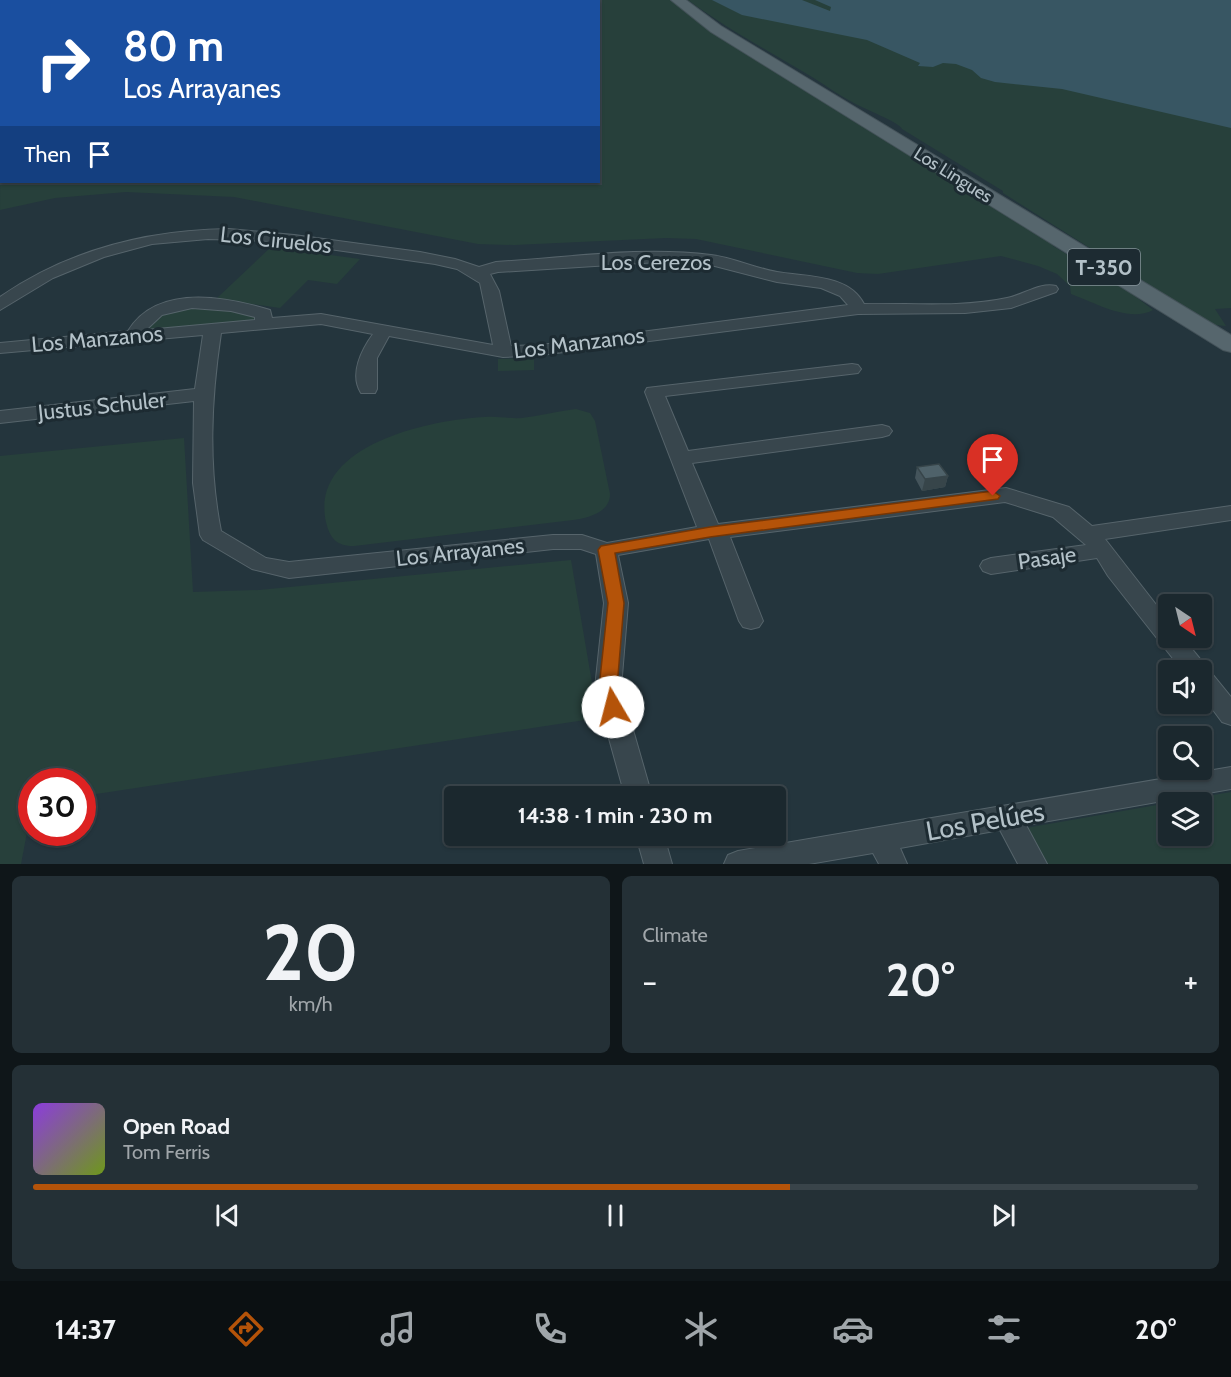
<!DOCTYPE html>
<html lang="en">
<head>
<meta charset="utf-8">
<style>
	body { margin:0; font-family:Cabin,sans-serif; background:#243036; color:#f1f3f6; height:100vh; display:flex; flex-direction:column; font-size:22px; white-space:nowrap }
	* { box-sizing:border-box; margin:0 }
	p { font-size:20px; color:#a0a6aa }
	.icon { flex:none; width:33px; height:33px; fill:none; stroke:currentColor; stroke-width:2; stroke-linecap:round; stroke-linejoin:round }
	.map { position:relative; height:864px; overflow:hidden }
	.panel { display:flex; flex-direction:column; gap:12px; padding:12px; background:#0f1619; flex:1 }
	.panel>* { flex:none }
	.guide { position:absolute; left:0px; top:0px; width:600px; height:183px; box-shadow:0 2px 4px #0004,0 0 0 2px #39444a; background:#1a4fa0; color:#fff; overflow:hidden }
	.needle { width:39px; rotate:145deg }
	.buttons { position:absolute; left:1158px; top:594px; display:grid; gap:12px }
	.buttons a { display:grid; place-items:center; width:54px; height:54px; border-radius:6px; background:#1b282e; box-shadow:0 2px 4px #0004,0 0 0 2px #39444a; font-size:30px }
	.speed { position:absolute; left:18px; top:768px; display:flex; gap:12px; font-size:30px; font-weight:700; text-align:center }
	.speed>* { display:grid; place-content:center; width:78px; height:78px; border-radius:50%; background:#1b282e; box-shadow:0 2px 4px #0004,0 0 0 2px #39444a; line-height:1 }
	.speed .limit { border:9px solid #d22; background:#fff; color:#111 }
	.pin { position:absolute; display:grid; place-items:center; width:51px; height:51px; color:#fff; margin:-62px -26px; border-radius:50% 50% 50% 0; rotate:-45deg; box-shadow:0 0 6px #0007 }
	.pin .icon { rotate:45deg }
	.me { position:absolute; width:66px; margin:-33px; rotate:352deg; stroke-linejoin:round; filter:drop-shadow(0 0 4px #0008) }
	.turn { display:flex; align-items:center; gap:21px; height:126px; padding:0 24px; font-size:27px }
	.turn .icon { width:78px; height:78px; stroke-width:2.5 }
	.turn b { display:block; font-size:42px; line-height:51px }
	.then { display:flex; align-items:center; height:57px; padding:0 24px; background:#0003; gap:12px; font-size:22px }
	.big { font-size:45px; font-weight:700; line-height:1.1 }
	.panel .card { flex:1; display:flex; flex-direction:column; justify-content:center; gap:9px; min-width:0; padding:0 21px; border-radius:9px; background:#243036 }
	.panel .dial { align-items:center; gap:0 }
	.dial b { font-size:78px; line-height:1 }
	.song { display:flex; align-items:center; gap:18px }
	.cover { width:72px; height:72px; border-radius:9px; background:linear-gradient(135deg,hsl(270 70% 55%),hsl(80 70% 35%)) }
	.played { height:6px; border-radius:3px; background:linear-gradient(90deg,#b45309 65%,#39444a 65%) }
	.keys { display:flex; justify-content:space-around; direction:ltr }
	.heat { display:flex; justify-content:space-between; align-items:center; font-size:33px; direction:ltr }
	.panel .tiles { flex:1; display:grid; gap:12px; grid-template-columns:1fr 1fr }
	.card:last-child { grid-column:span 2 }
	.trip { position:absolute; left:444px; top:786px; width:342px; height:60px; border-radius:6px; background:#1b282e; box-shadow:0 2px 4px #0004,0 0 0 2px #39444a; font-weight:700; line-height:60px; text-align:center }
	.tabs { display:flex; height:96px; justify-content:space-around; align-items:center; background:#0b1012; color:#a0a6aa }
	.tabs .icon { width:42px; height:42px }
	.tabs .current { color:#b45309 }
	.tabs b { font-size:27px; color:#f1f3f6 }
	.map>svg:first-child { display:block }
	.green { fill:#27403b }
	.water { fill:#385663 }
	.lines { fill:none; stroke-linecap:round; stroke-linejoin:round }
	.minor-casing { stroke:#56646b; stroke-width:2 }
	.major-casing { stroke:#445259; stroke-width:2 }
	.minor { fill:#38464d; fill-rule:evenodd }
	.major { fill:#56666d; fill-rule:evenodd }
	.wall { fill:#44545b }
	.shaded-wall { fill:#37454a }
	.building { fill:#4f626a; stroke:#37454a; stroke-width:1.5 }
	.route { fill:#b45309; stroke:#753606; stroke-width:1.5 }
	.labels { text-anchor:middle; dominant-baseline:central; stroke-width:6; stroke-linejoin:round; paint-order:stroke }
	.far-street-label { font-size:18px; fill:#b3c1c8; stroke:#1d2b32 }
	.shield { fill:#1d2b32; stroke:#86949b; stroke-width:1.5 }
	.shield-label { font-size:21px; font-weight:bold; fill:#b3c1c8 }
	.street-label { font-size:22px; fill:#b3c1c8; stroke:#1d2b32 }
	.near-street-label { font-size:27px; fill:#b3c1c8; stroke:#1d2b32 }
</style>
</head>
<body>
<div class="map">
<svg width="1231" height="864" viewBox="0 0 1231 864">
	<rect width="100%" height="100%" fill="#24353d"/>
	<g class="green">
		<path d="M19,0H678L1058,244L1053,246L1131,293L1153,310C1128,323 1094,302 1071,294L1070,286L1057,274L1038,266L1001,256L878,274L857,273L696,239L666,238L514,245L478,244L234,197L126,192L55,198L0,210L1,12L2,182H598V2L17,1Z"/>
		<path d="M688,0H1231V308L1215,309L1226,326L1215,325L1185,308L1003,193V191L902,129C899,122 864,109 854,103C838,95 823,83 807,74C767,50 726,28 688,0Z"/>
		<path d="M271,247L360,259L337,284L308,280L280,308L216,299Z"/>
		<path d="M192,304L258,315L256,320L142,331L152,316Z"/>
		<path d="M534,358V370L498,371V359Z"/>
		<path d="M576,409L590,413L595,421L610,494C610,513 587,518 573,520L354,546C337,546 330,539 326,522C309,445 429,420 485,417C498,416 510,419 522,418C540,416 558,411 576,409Z"/>
		<path d="M184,438L193,592L259,590L571,560L598,718L83,796L82,782H32L31,811L21,864H0V456Z"/>
		<path d="M1231,792V864H1045L1026,828L1168,803V836H1202V802H1172Z"/>
	</g>
	<path class="water" d="M712,0H802L830,11L831,7L815,0H1231V128L1062,89L995,82L981,78L972,70L956,64L943,63L933,67L918,66L920,63L867,40L742,15Z"/>
	<g class="lines">
		<defs>
			<g id="minor">
				<path d="M229,229L294,235L420,252L455,259L479,267L496,262C567,258 640,246 711,255C734,258 755,268 777,272C806,277 849,274 864,304C911,303 961,308 1007,298C1023,295 1040,282 1056,286L1058,289L1056,292L1011,308L965,313L858,314L541,355L503,357L389,336L377,358V389L375,393H361C349,374 362,349 373,334L321,324L221,333C211,400 208,465 221,531L266,558L289,562L553,535H582L607,543L697,527L645,392L647,388L852,364L858,365L861,369L858,373L665,396L688,451L882,425L889,427L892,431L889,435L882,437L692,463L718,524L1006,488L1069,507L1092,526L1231,506V520L1105,539L1168,620V638H1183L1231,697V725L1222,722L1202,695V670H1182L1108,576L1097,558L991,574L983,571L980,566L983,561L991,558L1086,545L1053,517L1005,502L730,537L763,621L759,627L751,629L743,627L739,621L709,539L618,555L628,603L621,688L652,796H625L595,688L604,603L596,554L581,549H553L289,578L252,569L203,540L200,535L193,483L194,401L0,423V411L195,389L203,335L0,353V343L128,331C157,284 224,296 270,310L272,318L321,314L493,345L480,283L457,269L435,264L273,241L208,239L152,244L104,257L53,278L0,310V297C68,250 147,230 229,229ZM658,262L711,265L777,282L821,288L840,296L848,305L541,345L511,346L499,291L490,274L498,272ZM192,308L231,311L255,317V320L146,330L162,315Z"/>
				<path d="M1231,767V789L1026,825L1047,864H1018L1000,830L900,848L907,864H879L873,853L809,864H724L728,855L738,851Z"/>
				<path d="M636,836H664L672,864H644Z"/>
			</g>
			<path id="major" d="M671,0H686L721,26L1231,335V352L1223,350L711,32Z"/>
		</defs>
		<use href="#minor" class="minor-casing"/>
		<use href="#major" class="major-casing"/>
		<use href="#minor" class="minor"/>
		<use href="#major" class="major"/>
	</g>
	<path class="wall" d="M917,467L948,476L945,487L922,491L915,478Z"/>
	<path class="shaded-wall" d="M948,476L945,487L922,491L925,479Z"/>
	<path class="building" d="M939,464L948,476L925,479L917,467Z"/>
	<path class="route" d="M993,491L1000,496L998,499L710,537L615,553L624,603L617,688L622,707L619,712L613,714L607,712L599,688L608,603L598,550L601,546L710,527Z"/>
	<g class="labels">
		<g class="far-street-label">
			<text transform="translate(953 175) rotate(32)">Los Lingues</text>
		</g>
		<rect class="shield" x="1068" y="249" width="72" height="36" rx="4.5"/>
		<g class="shield-label">
			<text x="1104" y="267">T-350</text>
		</g>
		<g class="street-label">
			<text transform="translate(276 240) rotate(6)">Los Ciruelos</text>
			<text x="656" y="262">Los Cerezos</text>
			<text transform="translate(97 339) rotate(-5)">Los Manzanos</text>
			<text transform="translate(579 343) rotate(-7)">Los Manzanos</text>
			<text transform="translate(102 406) rotate(-6)">Justus Schuler</text>
			<text transform="translate(460 552) rotate(-6)">Los Arrayanes</text>
			<text transform="translate(1047 558) rotate(-8)">Pasaje</text>
		</g>
		<g class="near-street-label">
			<text transform="translate(985 821) rotate(-10)">Los Pelúes</text>
		</g>
	</g>
</svg>
<div class="buttons">
<a><svg class="needle" viewBox="-14 -14 28 28"><path d="M0-13l5 13h-10z" fill="#e53935"/><path d="M0 13l5-13h-10z" fill="#a0a6aa"/></svg></a>
<a><svg class="icon" aria-label="sound" viewBox="0 0 24 24"><path d="M4 9h4l5-4v14l-5-4H4zM17 9q2 3 0 6"/></svg></a>
<a><svg class="icon" aria-label="search" viewBox="0 0 24 24"><circle cx="10" cy="10" r="6"/><path d="M15 15l6 6"/></svg></a>
<a><svg class="icon" aria-label="layers" viewBox="0 0 24 24"><path d="M12 4l9 5-9 5-9-5zM3 14l9 5 9-5"/></svg></a>
</div>
<div class="speed"><div class="limit">30</div></div>
<div class="pin" style="left:993px;top:496px;background:#d93025"><svg class="icon" aria-label="arrive" viewBox="0 0 24 24"><path d="M6 21V4h12l-3 4 3 4H6"/></svg></div>
<svg class="me" style="left:613px;top:707px" viewBox="-20 -20 40 40"><circle r="19" fill="#fff"/><path d="M0-13L10 11 0 6-10 11z" fill="#b45309"/></svg>
<div class="trip">14:38 · 1 min · 230 m</div>
<div class="guide">
<div class="turn"><svg class="icon" aria-label="right" viewBox="0 0 24 24"><path d="M7 20v-9h11M14 6l5 5-5 5"/></svg><div><b>80 m</b>Los Arrayanes</div></div>
<div class="then">Then<svg class="icon" aria-label="arrive" viewBox="0 0 24 24"><path d="M6 21V4h12l-3 4 3 4H6"/></svg></div>
</div>
</div>
<section class="panel">
<div class="tiles">
<div class="card dial"><b>20</b><p>km/h</p></div>
<div class="card"><p>Climate</p>
<div class="heat"><a>−</a><b class="big">20°</b><a>+</a></div>
</div>
<div class="card">
<div class="song"><i class="cover"></i><div><b>Open Road</b><p>Tom Ferris</p></div></div>
<div class="played"></div>
<div class="keys"><svg class="icon" aria-label="previous" viewBox="0 0 24 24"><path d="M18 5L8 12l10 7zM5 5v14"/></svg><svg class="icon" aria-label="pause" viewBox="0 0 24 24"><path d="M8 5v14M16 5v14"/></svg><svg class="icon" aria-label="next" viewBox="0 0 24 24"><path d="M6 5l10 7-10 7zM19 5v14"/></svg></div>
</div>
</div>
</section>
<nav class="tabs">
<b>14:37</b>
<svg class="icon current" aria-label="directions" viewBox="0 0 24 24"><path d="M12 3l9 9-9 9-9-9zM9 14v-3h6M13 9l2 2-2 2"/></svg>
<svg class="icon" aria-label="music" viewBox="0 0 24 24"><path d="M9 18V5l10-2v13"/><circle cx="6" cy="18" r="3"/><circle cx="16" cy="16" r="3"/></svg>
<svg class="icon" aria-label="phone" viewBox="0 0 24 24"><path d="M5 4h4l2 5-3 2q2 4 5 5l2-3 5 2v4C11 20 4 13 5 4z"/></svg>
<svg class="icon" aria-label="climate" viewBox="0 0 24 24"><path d="M12 3v18M4 7l16 10M4 17L20 7"/></svg>
<svg class="icon" aria-label="car" viewBox="0 0 24 24"><path d="M5 17H2v-5l4-1 3-4h7l3 4 3 1v5h-3M9 17h6M6 11h13"/><circle cx="7" cy="17" r="2"/><circle cx="17" cy="17" r="2"/></svg>
<svg class="icon" aria-label="filters" viewBox="0 0 24 24"><path d="M4 7h16M4 17h16"/><circle cx="9" cy="7" r="2"/><circle cx="15" cy="17" r="2"/></svg>
<b>20°</b>
</nav>
</body>
</html>
